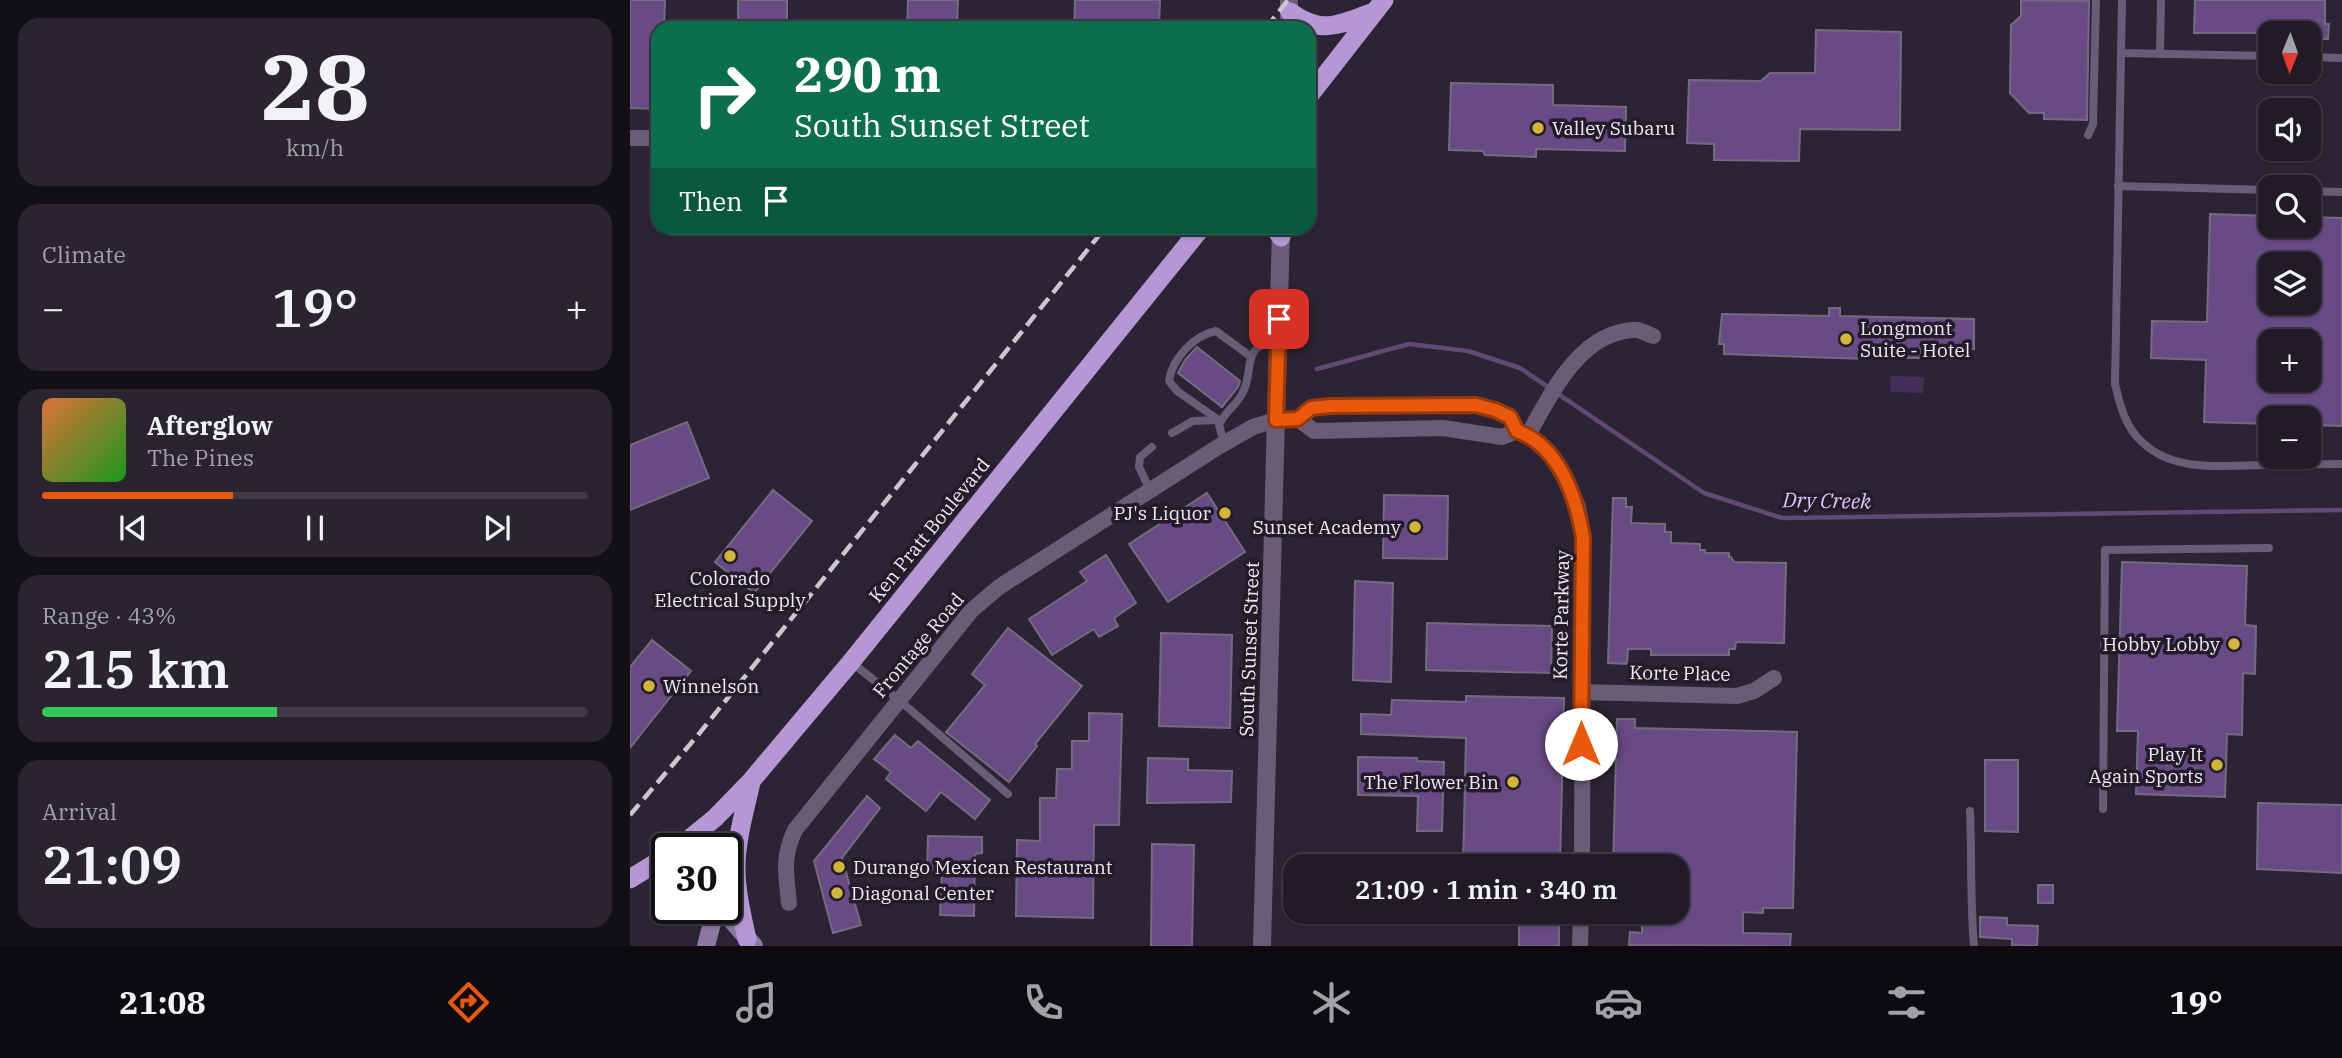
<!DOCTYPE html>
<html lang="en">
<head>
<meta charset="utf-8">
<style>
	body { margin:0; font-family:"IBM Plex Serif",serif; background:#29242f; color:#f1f3f6; height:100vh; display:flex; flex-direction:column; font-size:26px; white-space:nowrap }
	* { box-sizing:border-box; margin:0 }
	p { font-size:23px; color:#a2a1a7 }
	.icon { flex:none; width:38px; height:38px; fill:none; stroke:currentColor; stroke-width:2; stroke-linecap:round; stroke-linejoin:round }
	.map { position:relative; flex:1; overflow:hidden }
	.details { display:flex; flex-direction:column; gap:18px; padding:18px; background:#120f15; width:630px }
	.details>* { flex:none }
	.guide { position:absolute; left:21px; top:21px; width:665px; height:214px; border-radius:21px; box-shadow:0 2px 5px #0004,0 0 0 2px #3e3944; background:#0b6e4f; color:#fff; overflow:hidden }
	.needle { width:46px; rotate:181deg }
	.fabs { position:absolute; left:1628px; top:21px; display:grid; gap:14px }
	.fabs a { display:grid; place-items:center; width:63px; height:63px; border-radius:14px; background:#211b27; box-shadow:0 2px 5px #0004,0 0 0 2px #3e3944; font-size:35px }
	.speed { position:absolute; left:21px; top:833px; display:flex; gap:14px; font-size:35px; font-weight:700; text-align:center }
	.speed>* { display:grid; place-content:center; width:91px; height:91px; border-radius:50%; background:#211b27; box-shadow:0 2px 5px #0004,0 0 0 2px #3e3944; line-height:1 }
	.speed .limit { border:4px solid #111; border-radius:10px; background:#fff; color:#111 }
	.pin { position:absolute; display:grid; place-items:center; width:60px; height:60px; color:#fff; margin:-30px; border-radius:14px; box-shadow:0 4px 10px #0006 }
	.me { position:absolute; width:77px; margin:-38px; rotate:0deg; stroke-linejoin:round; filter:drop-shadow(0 0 5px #0008) }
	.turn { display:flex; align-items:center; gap:24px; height:147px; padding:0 28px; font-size:32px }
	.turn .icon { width:91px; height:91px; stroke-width:2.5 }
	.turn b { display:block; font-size:49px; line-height:60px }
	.then { display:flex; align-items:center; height:66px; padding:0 28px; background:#0003; gap:14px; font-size:26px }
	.big { font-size:52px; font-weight:600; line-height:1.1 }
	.details .tile { flex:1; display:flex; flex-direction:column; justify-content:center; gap:10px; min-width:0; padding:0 24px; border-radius:21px; background:#29242f }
	.details .dial { align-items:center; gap:0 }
	.dial b { font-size:91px; line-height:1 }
	.song { display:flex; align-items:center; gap:21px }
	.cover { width:84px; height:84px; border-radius:10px; background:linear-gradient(135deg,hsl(20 70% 55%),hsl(120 70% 35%)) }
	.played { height:7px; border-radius:4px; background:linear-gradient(90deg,#ea580c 35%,#3e3944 35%) }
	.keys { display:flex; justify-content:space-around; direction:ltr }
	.heat { display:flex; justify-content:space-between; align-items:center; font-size:38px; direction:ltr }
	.charge { height:10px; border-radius:5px; background:linear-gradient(90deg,#34c759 43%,#3e3944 0) }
	.trip { position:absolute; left:653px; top:854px; width:406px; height:70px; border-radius:21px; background:#211b27; box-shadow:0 2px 5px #0004,0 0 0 2px #3e3944; font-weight:600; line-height:70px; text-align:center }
	.dock { display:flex; height:112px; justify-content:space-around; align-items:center; background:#0d0b10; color:#a2a1a7 }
	.dock .icon { width:49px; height:49px }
	.dock .active { color:#ea580c }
	.dock b { font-size:32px; color:#f1f3f6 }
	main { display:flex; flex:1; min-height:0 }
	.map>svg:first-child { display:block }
	.green { fill:#452f5a }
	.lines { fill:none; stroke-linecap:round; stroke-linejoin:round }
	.stream { stroke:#624974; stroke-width:4.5 }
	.building { fill:#684a85; stroke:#746b7e; stroke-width:2; fill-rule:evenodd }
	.service { stroke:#685c76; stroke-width:8 }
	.minor { stroke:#685c76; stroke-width:16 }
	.tertiary { stroke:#685c76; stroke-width:18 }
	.secondary { stroke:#8c78a2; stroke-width:18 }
	.trunk { stroke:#b497d4; stroke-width:19 }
	.rail { stroke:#ccc6d2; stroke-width:4.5; stroke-dasharray:14 7; stroke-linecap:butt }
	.route-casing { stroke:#983908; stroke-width:18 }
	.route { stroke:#ea580c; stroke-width:12 }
	.poi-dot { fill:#d2b736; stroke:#231b2a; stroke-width:2.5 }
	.labels { text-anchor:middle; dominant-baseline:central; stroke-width:7; stroke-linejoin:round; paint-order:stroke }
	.poi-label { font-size:19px; fill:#eee9f4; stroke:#231b2a; text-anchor:start }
	.street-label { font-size:19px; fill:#eee9f4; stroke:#231b2a }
	.water-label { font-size:21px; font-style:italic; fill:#ddc3f8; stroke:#231b2a }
</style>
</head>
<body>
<main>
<section class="details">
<div class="tile dial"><b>28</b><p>km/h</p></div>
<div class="tile"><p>Climate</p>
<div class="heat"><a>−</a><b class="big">19°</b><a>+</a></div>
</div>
<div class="tile">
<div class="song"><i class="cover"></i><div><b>Afterglow</b><p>The Pines</p></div></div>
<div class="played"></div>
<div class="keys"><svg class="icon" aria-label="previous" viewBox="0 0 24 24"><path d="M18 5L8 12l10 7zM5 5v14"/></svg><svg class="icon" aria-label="pause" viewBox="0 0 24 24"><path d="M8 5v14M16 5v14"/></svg><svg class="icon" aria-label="next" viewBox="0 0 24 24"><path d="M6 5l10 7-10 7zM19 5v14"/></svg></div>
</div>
<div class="tile"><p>Range · 43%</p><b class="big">215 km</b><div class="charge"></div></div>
<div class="tile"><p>Arrival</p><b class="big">21:09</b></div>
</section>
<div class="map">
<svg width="1712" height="946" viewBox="0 0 1712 946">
	<rect width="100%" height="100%" fill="#2c2434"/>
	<path class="green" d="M1261,376L1294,377L1293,393L1260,392Z"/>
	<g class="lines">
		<path class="stream" d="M687,369L779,344L838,351L890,368L1074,493L1152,518L1712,510"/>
	</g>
	<g class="building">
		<path d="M0,0H35L34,28H28V109L0,108Z"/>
		<path d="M108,0H157V28L108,27Z"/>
		<path d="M278,0H328L327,28H277Z"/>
		<path d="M445,0H530L529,28H444Z"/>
		<path d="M1391,0L1459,1L1457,120L1414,119V113H1399L1380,93L1381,25L1391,16Z"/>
		<path d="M1565,0H1695V24H1699L1698,39H1678V33H1564Z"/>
		<path d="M1186,30L1271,32L1270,130L1170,129L1169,161L1084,160V144L1057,143L1059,80L1131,81L1140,73H1185Z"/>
		<path d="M821,83L923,85V105L996,107L995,151L906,149V157L855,155L853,151L819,150Z"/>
		<path d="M1580,214L1640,216V226H1678V217L1712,218V426L1678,425V418H1640V424L1574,422L1576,360L1521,358L1522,321L1577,322ZM1640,264H1678V303H1640ZM1640,341H1678V380H1640Z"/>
		<path d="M1199,308H1210V316L1344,319V349H1338V359L1236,357V359L1094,354V344H1089L1092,314L1199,316Z"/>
		<path d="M567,347L610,381L608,387L592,407L548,373L555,360Z"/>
		<path d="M57,422L79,478L0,510V445Z"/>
		<path d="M143,490L182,521L124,593L85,562Z"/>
		<path d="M577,493L615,552L538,602L499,544Z"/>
		<path d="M754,495L818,496L817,559L753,558Z"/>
		<path d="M983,498H996V507H1002L1001,523L1035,524V532H1041V543L1070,544V550H1075V553H1099V557H1101L1104,562L1156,563L1154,643L1106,642L1105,649H1099V655H1021V649H998L997,664L978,663Z"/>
		<path d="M476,555L506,603L484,618L488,626L469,637L464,629L422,655L399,619L457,581L450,572Z"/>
		<path d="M1492,562L1617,566L1615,625L1626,626L1625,674L1613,673L1612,735L1597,734L1595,797L1506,794L1508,731H1487Z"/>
		<path d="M725,581L763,583L761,682L723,680Z"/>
		<path d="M797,623L922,626L921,673L796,670Z"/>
		<path d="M378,628L452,686L405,744L407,746L379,782L316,732L355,685L342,674Z"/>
		<path d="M531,633L602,635L600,728L529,726Z"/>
		<path d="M22,640L61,671L0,748V667Z"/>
		<path d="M836,696L934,698L930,866H833L836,738L731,734V714L761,715L762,700L836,702Z"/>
		<path d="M459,713L492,714L489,825H464L463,918L386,916L387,840L410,841V798H426L427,769H442V741H459Z"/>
		<path d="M987,719H1005V728L1167,732L1163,908H1133V913L1113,912V933L1161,934L1160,946L999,945L1000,932L1012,933V912H1055L1056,866H983Z"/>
		<path d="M265,735L281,748L288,741L360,800L345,819L311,792L296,811L256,779L261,772L244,759Z"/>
		<path d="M728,757L787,758V761L814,762L812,831H787L788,796L728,795Z"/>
		<path d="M518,758L558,759V770L602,771L601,802L517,803Z"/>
		<path d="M1355,760H1388V832L1355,831Z"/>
		<path d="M237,796L250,808L212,858L231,925L203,933L184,861Z"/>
		<path d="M1628,803L1712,805V873L1627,869Z"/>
		<path d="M298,836L352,837V853L345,854L344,916L310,915L312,871H297Z"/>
		<path d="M522,844L564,845L562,946H521Z"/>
		<rect x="1408" y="885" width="15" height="18"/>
		<rect x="889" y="912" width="40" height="34"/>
		<path d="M1350,917L1377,918V925L1408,926L1407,946L1382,945V939L1350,937Z"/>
	</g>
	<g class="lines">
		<g class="service">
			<path d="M1492,0L1485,384C1490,405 1495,427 1512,442C1543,472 1590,466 1631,465C1658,465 1685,464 1712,464"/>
			<path d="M1491,53L1640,56"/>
			<path d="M1530,54L1531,0"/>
			<path d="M1678,57L1712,58"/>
			<path d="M1458,135L1463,124L1466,0"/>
			<path d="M1488,186L1640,190"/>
			<path d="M1678,191L1712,192"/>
			<path d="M590,421L547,391L539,381C542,359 564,335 586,331L620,356"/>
			<path d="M542,433L563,421L587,420"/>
			<path d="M594,443L589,425C594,412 606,406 612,394C626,370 608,346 648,341"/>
			<path d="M520,490L509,467L510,457L522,447"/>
			<path d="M221,662L269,700L378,794"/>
			<path d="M1473,809L1475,550L1639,548"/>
			<path d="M1340,811C1342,856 1340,901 1344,946"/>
			<path d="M951,917L991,919"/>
		</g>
		<g class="minor">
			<path d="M0,138H28"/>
			<path d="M668,419L684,431L813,428L872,437L887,431L898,435L919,454L936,479L948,507L953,537L952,866"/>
			<path d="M898,435C921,394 949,334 1002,330C1009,329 1016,333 1023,336"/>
			<path d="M951,692L1107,696L1124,691L1144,678"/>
			<path d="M159,903C156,874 152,857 165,830L341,611L369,587L588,447L623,427L646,420L668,419L681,408L701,406L846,405L865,410L880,417L887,431"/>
			<path d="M950,946L951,912"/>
		</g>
		<g class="tertiary">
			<path d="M659,28V0"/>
			<path d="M632,946L651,228"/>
		</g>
		<g class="secondary">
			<path d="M91,908L124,946"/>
			<path d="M76,946L82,923L81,908"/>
		</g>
		<g class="trunk">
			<path d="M660,12C693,36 709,24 744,12"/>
			<path d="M679,96L754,0"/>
			<path d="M645,228L651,237"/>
			<path d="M47,849L85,818L121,781L221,662L571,228"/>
			<path d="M0,879L37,856"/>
			<path d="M117,939C112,916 106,892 106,868C106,839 115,810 121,782"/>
		</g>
		<g class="rail">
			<path d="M636,28L658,0"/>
			<path d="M0,815L68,735L475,228"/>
		</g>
	</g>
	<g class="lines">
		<defs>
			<path id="route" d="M649,319L646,420L668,419L681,408L701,406L846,405L865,410L880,417L887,431C929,446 946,496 953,537L951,744"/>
		</defs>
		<use href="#route" class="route-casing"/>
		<use href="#route" class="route"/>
	</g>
	<g class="poi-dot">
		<circle cx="908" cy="128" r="7"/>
		<circle cx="1216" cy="339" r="7"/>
		<circle cx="595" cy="513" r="7"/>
		<circle cx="785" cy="527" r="7"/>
		<circle cx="100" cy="556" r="7"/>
		<circle cx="1604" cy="644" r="7"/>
		<circle cx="19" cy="686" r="7"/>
		<circle cx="1587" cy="765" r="7"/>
		<circle cx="883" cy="782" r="7"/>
		<circle cx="209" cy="867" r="7"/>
		<circle cx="207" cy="893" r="7"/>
	</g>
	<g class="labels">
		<g class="poi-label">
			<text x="922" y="128">Valley Subaru</text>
			<text x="1230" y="328">Longmont<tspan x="1230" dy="22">Suite - Hotel</tspan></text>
			<text x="581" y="513" text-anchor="end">PJ's Liquor</text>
			<text x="771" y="527" text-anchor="end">Sunset Academy</text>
			<text x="100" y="578" text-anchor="middle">Colorado<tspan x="100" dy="22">Electrical Supply</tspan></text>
			<text x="1590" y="644" text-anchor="end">Hobby Lobby</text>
			<text x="33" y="686">Winnelson</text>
			<text x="1573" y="754" text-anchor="end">Play It<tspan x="1573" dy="22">Again Sports</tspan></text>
			<text x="869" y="782" text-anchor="end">The Flower Bin</text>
			<text x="223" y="867">Durango Mexican Restaurant</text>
			<text x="221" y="893">Diagonal Center</text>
		</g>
		<g class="street-label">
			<text transform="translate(299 530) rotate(-51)">Ken Pratt Boulevard</text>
			<text transform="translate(931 615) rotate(-89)">Korte Parkway</text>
			<text transform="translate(288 645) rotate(-50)">Frontage Road</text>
			<text transform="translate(619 649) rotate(-88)">South Sunset Street</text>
			<text transform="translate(1050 673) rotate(1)">Korte Place</text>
		</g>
		<g class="water-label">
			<text transform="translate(1197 500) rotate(1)">Dry Creek</text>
		</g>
	</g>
</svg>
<div class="fabs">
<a><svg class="needle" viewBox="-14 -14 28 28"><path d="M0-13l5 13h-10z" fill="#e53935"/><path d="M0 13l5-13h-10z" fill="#a2a1a7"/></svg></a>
<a><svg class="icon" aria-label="sound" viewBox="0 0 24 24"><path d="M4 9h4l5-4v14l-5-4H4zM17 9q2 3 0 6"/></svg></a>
<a><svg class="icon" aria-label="search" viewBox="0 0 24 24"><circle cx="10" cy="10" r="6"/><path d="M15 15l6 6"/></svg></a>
<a><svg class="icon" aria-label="layers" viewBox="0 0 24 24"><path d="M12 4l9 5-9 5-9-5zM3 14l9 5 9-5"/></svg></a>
<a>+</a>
<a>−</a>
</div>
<div class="speed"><div class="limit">30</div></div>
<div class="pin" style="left:649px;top:319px;background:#d93025"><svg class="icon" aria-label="arrive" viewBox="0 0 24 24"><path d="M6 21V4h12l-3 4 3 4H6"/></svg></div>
<svg class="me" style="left:951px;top:744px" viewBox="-20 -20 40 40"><circle r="19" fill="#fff"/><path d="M0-13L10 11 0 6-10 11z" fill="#ea580c"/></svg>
<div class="trip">21:09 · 1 min · 340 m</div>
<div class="guide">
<div class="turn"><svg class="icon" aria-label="right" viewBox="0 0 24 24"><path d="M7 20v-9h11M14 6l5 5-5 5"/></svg><div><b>290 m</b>South Sunset Street</div></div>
<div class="then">Then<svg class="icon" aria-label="arrive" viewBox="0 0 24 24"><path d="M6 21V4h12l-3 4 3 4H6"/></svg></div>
</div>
</div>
</main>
<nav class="dock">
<b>21:08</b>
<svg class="icon active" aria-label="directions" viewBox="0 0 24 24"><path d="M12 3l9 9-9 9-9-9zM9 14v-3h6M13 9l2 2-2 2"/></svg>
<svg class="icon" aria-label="music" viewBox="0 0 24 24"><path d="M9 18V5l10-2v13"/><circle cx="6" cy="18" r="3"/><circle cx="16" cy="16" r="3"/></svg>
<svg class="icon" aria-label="phone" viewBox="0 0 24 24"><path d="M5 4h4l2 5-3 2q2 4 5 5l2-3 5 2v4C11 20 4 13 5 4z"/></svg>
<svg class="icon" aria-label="climate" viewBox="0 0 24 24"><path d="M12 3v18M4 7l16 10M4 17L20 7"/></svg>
<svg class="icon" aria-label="car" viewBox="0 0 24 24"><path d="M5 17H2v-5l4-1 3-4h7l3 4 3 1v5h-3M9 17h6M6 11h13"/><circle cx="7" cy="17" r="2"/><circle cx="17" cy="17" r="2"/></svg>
<svg class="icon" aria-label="filters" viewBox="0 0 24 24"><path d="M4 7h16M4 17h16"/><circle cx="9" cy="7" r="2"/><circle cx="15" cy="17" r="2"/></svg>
<b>19°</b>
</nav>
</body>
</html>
